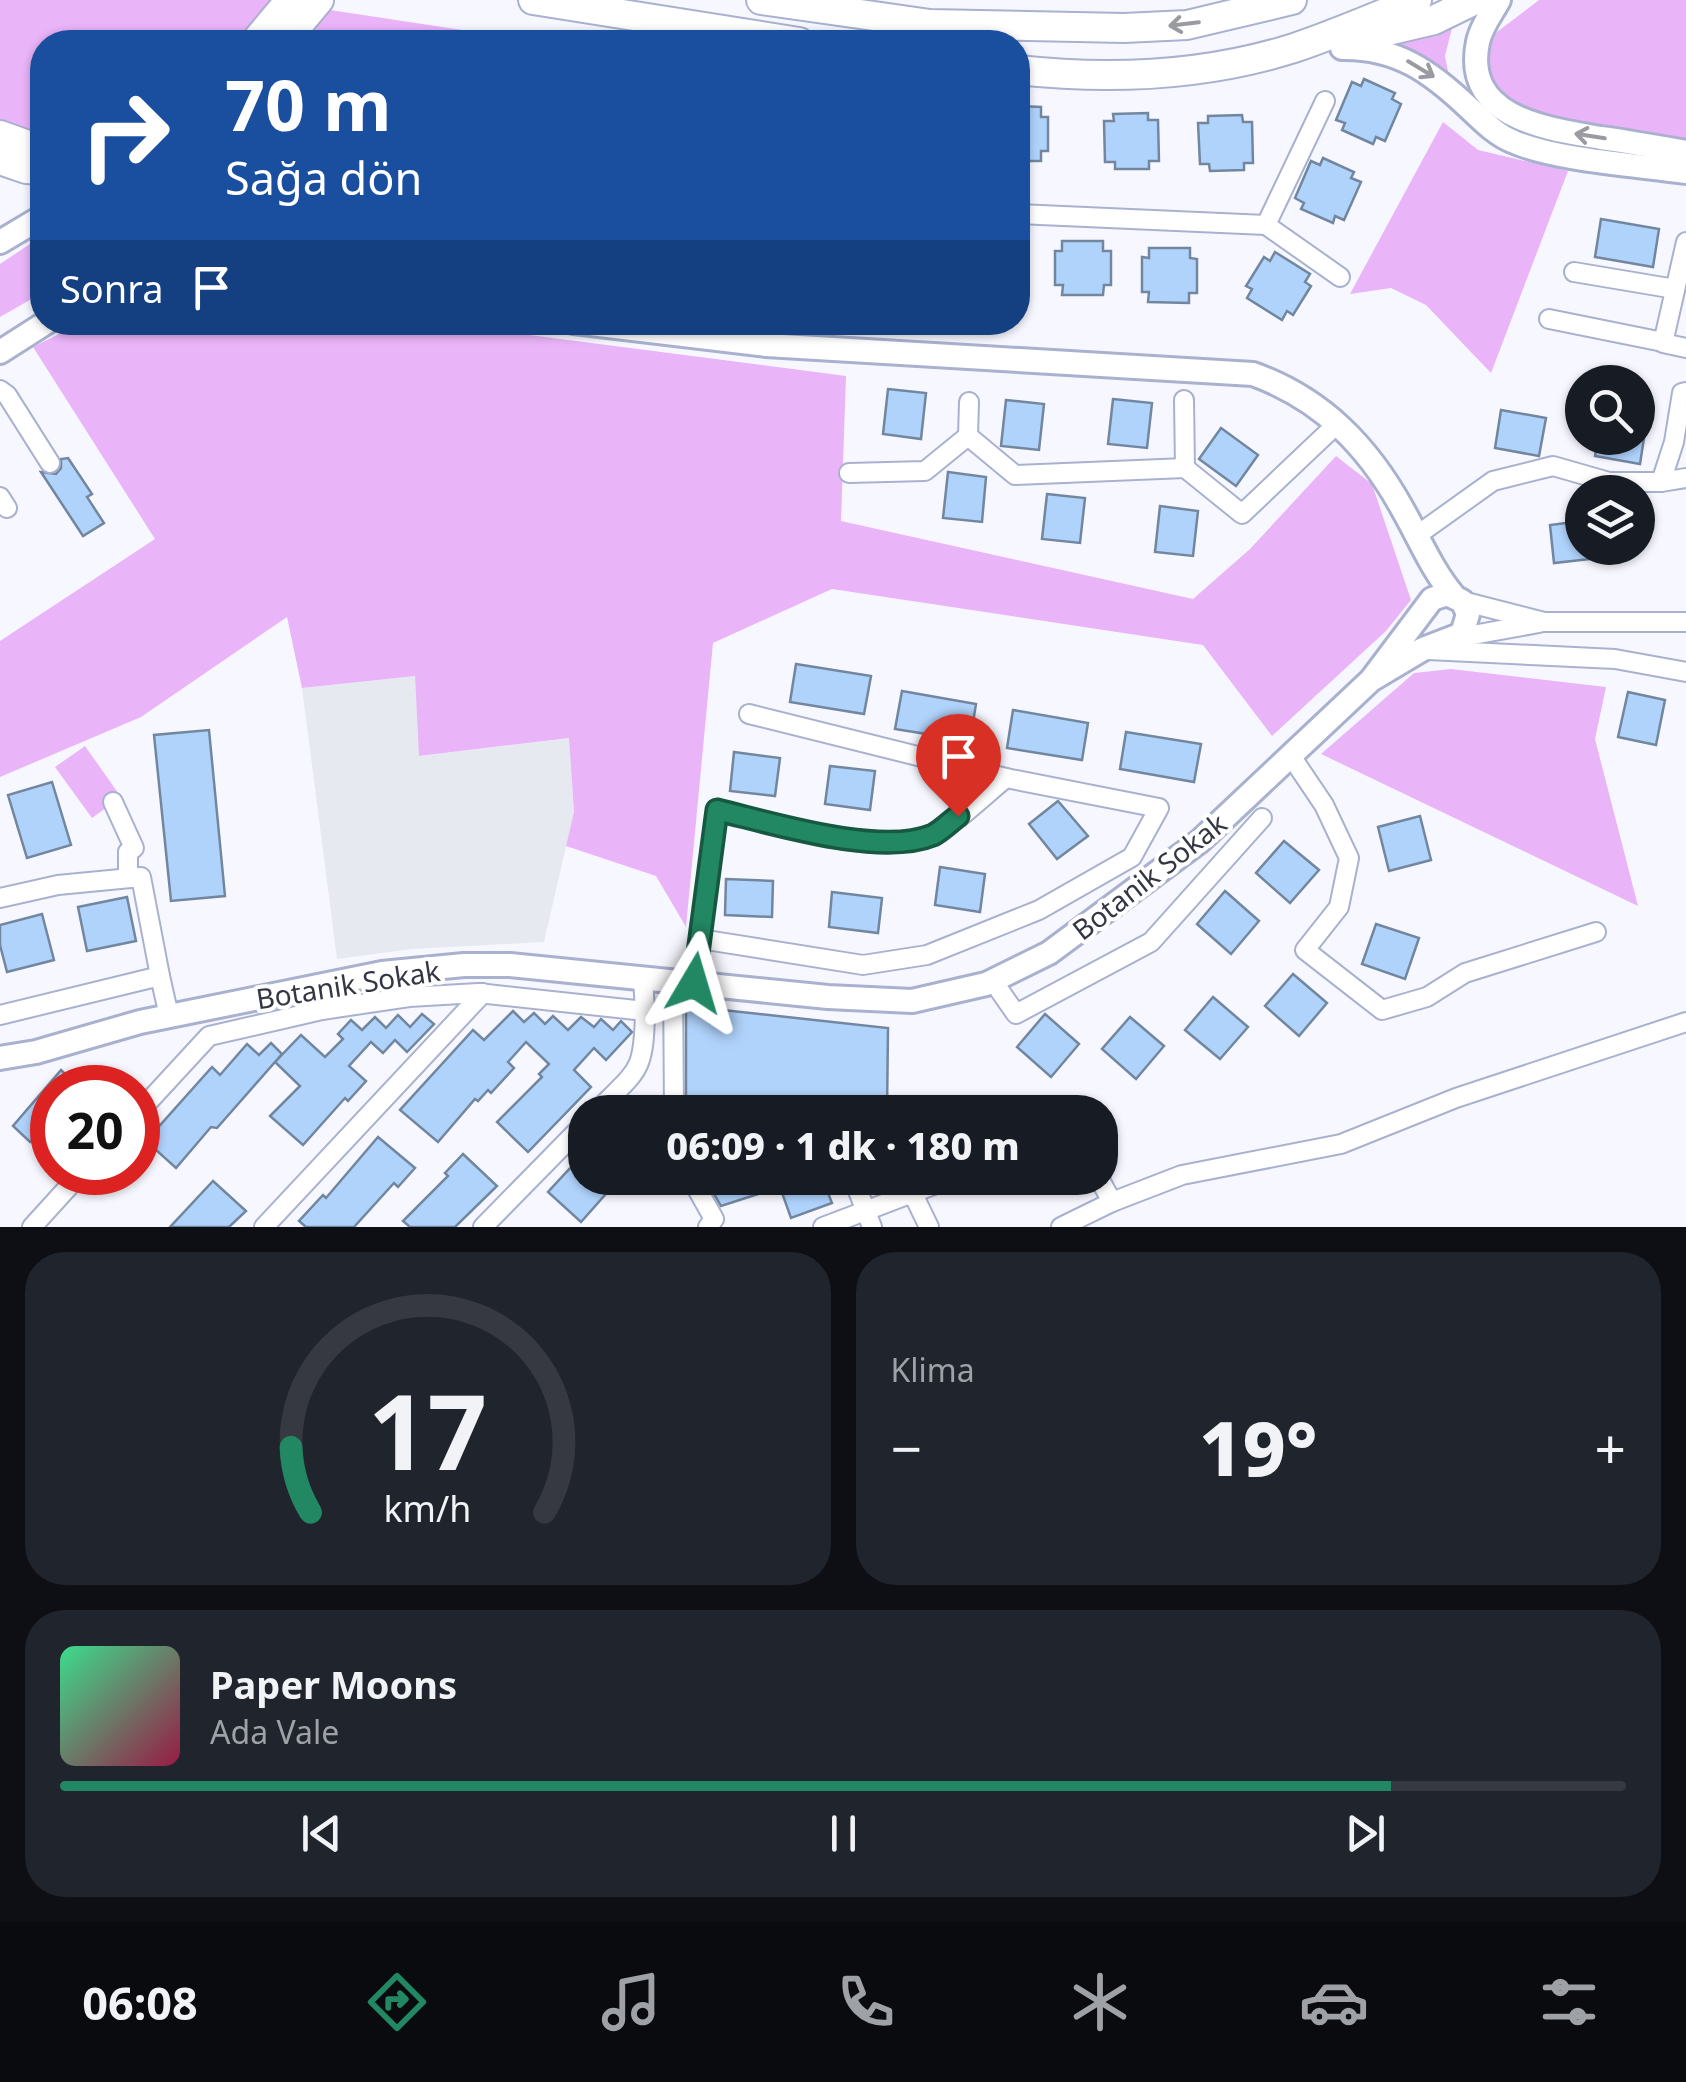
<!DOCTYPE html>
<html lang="tr">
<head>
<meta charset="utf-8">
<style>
	body { margin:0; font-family:"Noto Sans",sans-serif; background:#20242c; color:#f1f3f6; height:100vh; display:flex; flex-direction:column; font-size:38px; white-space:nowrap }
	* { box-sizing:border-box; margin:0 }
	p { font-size:32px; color:#9ea1a6 }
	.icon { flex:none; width:55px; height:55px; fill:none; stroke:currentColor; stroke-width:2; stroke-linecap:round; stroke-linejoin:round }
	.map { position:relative; height:1227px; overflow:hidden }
	.details { display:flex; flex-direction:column; gap:25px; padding:25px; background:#0d0f14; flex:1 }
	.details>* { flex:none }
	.banner { position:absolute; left:30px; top:30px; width:1000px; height:305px; border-radius:40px; box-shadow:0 2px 8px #0004; background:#1a4fa0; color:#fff; overflow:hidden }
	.tools { position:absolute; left:1565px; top:365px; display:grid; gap:20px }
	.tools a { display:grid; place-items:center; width:90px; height:90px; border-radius:50%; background:#171b24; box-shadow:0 2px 8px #0004; font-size:50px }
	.speed { position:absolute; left:30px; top:1065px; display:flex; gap:20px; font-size:50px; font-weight:700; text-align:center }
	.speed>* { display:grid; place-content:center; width:130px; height:130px; border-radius:50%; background:#171b24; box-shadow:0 2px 8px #0004; line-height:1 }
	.speed .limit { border:15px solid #d22; background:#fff; color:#111 }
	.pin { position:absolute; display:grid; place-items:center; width:85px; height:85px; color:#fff; margin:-102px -42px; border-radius:50% 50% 50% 0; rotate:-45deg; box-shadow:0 0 10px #0007 }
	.pin .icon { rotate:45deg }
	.me { position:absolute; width:110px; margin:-55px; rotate:7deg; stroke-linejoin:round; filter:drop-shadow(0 0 8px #0008) }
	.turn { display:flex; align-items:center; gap:35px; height:210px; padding:0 30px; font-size:45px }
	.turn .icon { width:130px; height:130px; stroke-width:2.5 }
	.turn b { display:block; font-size:70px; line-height:85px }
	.then { display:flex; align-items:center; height:95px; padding:0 30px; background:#0003; gap:20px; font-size:38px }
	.big { font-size:75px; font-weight:800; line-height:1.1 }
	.details .card { flex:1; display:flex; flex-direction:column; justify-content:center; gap:15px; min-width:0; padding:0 35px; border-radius:40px; background:#20242c }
	.details .dial { align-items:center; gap:0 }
	.dial svg { height:260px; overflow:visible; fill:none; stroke:#363941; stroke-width:7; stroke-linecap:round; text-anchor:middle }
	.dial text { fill:#f1f3f6; stroke:none }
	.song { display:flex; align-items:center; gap:30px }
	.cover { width:120px; height:120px; border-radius:15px; background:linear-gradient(135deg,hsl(150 70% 55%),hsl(340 70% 35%)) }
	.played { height:10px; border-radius:5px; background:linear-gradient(90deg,#228863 85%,#363941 85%) }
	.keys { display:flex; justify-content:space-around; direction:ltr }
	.heat { display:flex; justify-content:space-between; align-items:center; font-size:55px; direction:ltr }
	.details .tiles { flex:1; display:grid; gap:25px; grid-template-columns:1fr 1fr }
	.card:last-child { grid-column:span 2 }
	.trip { position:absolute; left:568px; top:1095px; width:550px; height:100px; border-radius:40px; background:#171b24; box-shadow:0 2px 8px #0004; font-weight:800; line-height:100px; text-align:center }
	.tab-bar { display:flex; height:160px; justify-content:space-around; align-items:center; background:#090b0e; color:#9ea1a6 }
	.tab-bar .icon { width:70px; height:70px }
	.tab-bar .active { color:#228863 }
	.tab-bar b { font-size:45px; color:#f1f3f6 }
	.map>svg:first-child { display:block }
	.built { fill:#e7e9f1 }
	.green { fill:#e9b4f8 }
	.building { fill:#b0d3fc; stroke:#72879f; stroke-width:2.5 }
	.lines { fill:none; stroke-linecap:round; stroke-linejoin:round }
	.minor-casing { stroke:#a9b1cf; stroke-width:22 }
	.major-casing { stroke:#a9b1cf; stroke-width:28 }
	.highway-casing { stroke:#a9b1cf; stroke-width:32 }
	.minor { stroke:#fff; stroke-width:18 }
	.major { stroke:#fff; stroke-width:22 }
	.highway { stroke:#fff; stroke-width:28 }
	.oneway { stroke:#9a9ba1 }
	.route-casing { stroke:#165840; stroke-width:25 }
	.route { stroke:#228863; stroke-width:18 }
	.labels { text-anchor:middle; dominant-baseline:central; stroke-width:8; stroke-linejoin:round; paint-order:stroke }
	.street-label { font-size:28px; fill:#343743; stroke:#fff }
</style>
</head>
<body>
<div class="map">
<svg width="1686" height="1227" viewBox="0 0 1686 1227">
	<rect width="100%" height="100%" fill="#f7f8ff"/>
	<path class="built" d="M415,676L420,756L569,738L574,812L544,942L412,949L337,959L302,688Z"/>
	<g class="green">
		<path d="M0,0H273L240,42H42V141L0,126Z"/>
		<path d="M1539,0H1686V139L1530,113L1505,103L1494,88L1485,62L1493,35Z"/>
		<path d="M317,8L542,42H285Z"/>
		<path d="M1453,24L1445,56L1450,81L1420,56L1395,43Z"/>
		<path d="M1443,122L1478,150L1568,171L1491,373L1426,305L1391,288L1350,294Z"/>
		<path d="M42,236V293L0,317V264Z"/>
		<path d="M81,323H437L846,376L841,521L1193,599L1250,549L1336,456L1372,484L1411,600L1386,631L1272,736L1203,645L832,589L713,643L686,927L656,876L566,846L574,812L569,738L419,756L415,676L302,688L287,617L141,717L0,777V641L155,539L33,347Z"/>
		<path d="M1451,669L1606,687L1595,739L1638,906L1321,754L1414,673Z"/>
		<path d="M85,746L121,797L92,818L55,767Z"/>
	</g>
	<g class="building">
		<path d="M1364,79L1395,93L1392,99L1401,104L1385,141L1376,137L1373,144L1342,130L1345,123L1336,120L1352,82L1361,86Z"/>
		<path d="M1018,106L1041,107V117H1048V151H1041V161H1018Z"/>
		<path d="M1148,113V120H1158L1159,161H1149V169H1115V162H1105L1104,121H1114L1113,114Z"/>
		<path d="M1242,115L1243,122H1252L1253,163H1244V170L1210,171L1209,164H1200L1198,123H1208V116Z"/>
		<path d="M1323,158L1354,172L1351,178L1361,182L1344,220L1335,216L1333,223L1301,209L1304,203L1295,198L1311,161L1320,165Z"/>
		<path d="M1601,219L1659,229L1653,267L1595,257Z"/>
		<path d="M1062,241H1103V251H1111V285H1104L1103,295H1062L1063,285H1055V251H1062Z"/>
		<path d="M1149,248H1190V258L1197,259V293H1189V303L1148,302L1149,292H1142V257L1149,258Z"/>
		<path d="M1275,252L1310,274L1305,282L1311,286L1293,315L1287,311L1282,320L1247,298L1252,289L1246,286L1264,257L1270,261Z"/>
		<path d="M888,389L926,393L921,439L883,434Z"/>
		<path d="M1113,399L1152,403L1147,448L1108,444Z"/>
		<path d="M1006,400L1044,404L1039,450L1001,446Z"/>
		<path d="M1501,410L1546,418L1539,456L1495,448Z"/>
		<path d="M1221,428L1258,455L1236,486L1199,459Z"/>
		<path d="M1598,438H1644L1640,464L1595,456Z"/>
		<path d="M68,458L92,494L87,497L104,523L83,536L41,472L56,474L61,468V459Z"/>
		<path d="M948,472L986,477L982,522L943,518Z"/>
		<path d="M1047,494L1085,498L1080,543L1042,539Z"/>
		<path d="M1160,506L1198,511L1193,556L1155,552Z"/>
		<path d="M1582,521V548H1617V556L1554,563L1550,525Z"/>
		<path d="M796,664L871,676L864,714L790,702Z"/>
		<path d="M902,691L976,704L970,741L895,729Z"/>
		<path d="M1628,692L1665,700L1656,745L1618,737Z"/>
		<path d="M1013,710L1088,723L1082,760L1007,748Z"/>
		<path d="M209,730L225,896L171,901L154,735Z"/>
		<path d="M1126,732L1201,744L1194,782L1120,769Z"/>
		<path d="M734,752L780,758L775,796L730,791Z"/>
		<path d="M830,766L875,771L870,810L825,804Z"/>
		<path d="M52,782L71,845L27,858L8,795Z"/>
		<path d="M1058,801L1088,836L1057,859L1029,824Z"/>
		<path d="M1420,816L1431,860L1389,871L1378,827Z"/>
		<path d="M1284,841L1319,870L1290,903L1256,873Z"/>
		<path d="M940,867L985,874L980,912L935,905Z"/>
		<path d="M726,879L773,881L772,917L725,915Z"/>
		<path d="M1225,891L1259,921L1231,954L1197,924Z"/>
		<path d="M832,892L882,898L878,933L829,927Z"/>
		<path d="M127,897L136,941L87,951L78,907Z"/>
		<path d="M42,914L54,960L7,972L0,945V925Z"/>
		<path d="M1376,924L1419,938L1405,979L1362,964Z"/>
		<path d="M1293,974L1327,1003L1299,1036L1265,1006Z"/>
		<path d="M1213,997L1248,1027L1220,1059L1185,1030Z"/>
		<path d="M686,1006L888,1028L887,1112H686Z"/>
		<path d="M513,1011L524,1022L534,1013L545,1024L553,1016L568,1030L581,1017L594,1027L601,1019L613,1030L621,1021L632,1032L606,1060L594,1048L574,1070L591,1087L528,1152L497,1122L542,1077L539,1074L549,1064L526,1042L508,1062L514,1068L491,1093L488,1090L478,1101L475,1099L438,1142L400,1110L473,1030L484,1040Z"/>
		<path d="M422,1014L434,1024L407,1052L395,1040L383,1053L371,1042L349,1066L366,1081L348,1101L345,1098L303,1145L270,1116L300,1086L275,1062L301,1035L325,1057L343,1039L338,1034L351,1020L362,1030L375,1017L386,1028L398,1015L410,1027Z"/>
		<path d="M1045,1014L1079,1044L1051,1077L1017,1047Z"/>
		<path d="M1130,1017L1164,1046L1136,1079L1102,1049Z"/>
		<path d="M271,1043L282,1054L217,1128L211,1127L176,1168L146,1141L212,1067L220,1075L247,1044L259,1055Z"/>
		<path d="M61,1070L79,1088H52V1155L34,1137L30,1142L13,1126Z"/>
		<path d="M378,1137L415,1168L398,1187L394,1183L354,1227H306L299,1221L323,1195L326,1198Z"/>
		<path d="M585,1152V1178H620L581,1222L548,1192Z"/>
		<path d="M463,1154L497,1186L455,1227H410L403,1221L448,1176L445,1173Z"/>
		<path d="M705,1178H822L832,1203L791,1218L780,1187L721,1206Z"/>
		<path d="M213,1181L246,1211L229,1227H170Z"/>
	</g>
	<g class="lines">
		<defs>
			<g id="minor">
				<path d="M1018,214L1266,225L1325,101"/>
				<path d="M1266,225L1340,277"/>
				<path d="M1686,242L1663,343L1686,348"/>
				<path d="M1574,272L1675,289"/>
				<path d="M1549,319L1663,342"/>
				<path d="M0,390L7,395L50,463"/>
				<path d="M1184,400L1185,468"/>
				<path d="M968,436L969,402"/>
				<path d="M849,473L925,471L968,436L1015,475L1185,468L1242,514L1338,423"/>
				<path d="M1661,482L1674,442L1682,393L1686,392"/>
				<path d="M0,497L7,508"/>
				<path d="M1416,536L1493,481L1553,466L1609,482H1661L1686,478"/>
				<path d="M1462,601L1544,622H1686"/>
				<path d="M1456,638L1539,623"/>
				<path d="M1428,650L1615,659L1686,672"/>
				<path d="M749,714L1006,778"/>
				<path d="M1291,756L1324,805L1349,858L1339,907L1305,950L1382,1010L1427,997L1465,973L1596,932"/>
				<path d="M113,802L134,848L128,852V878"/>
				<path d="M0,898L58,885L141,877L160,976L0,1015"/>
				<path d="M160,976L169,1016"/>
				<path d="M673,981L674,1112"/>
				<path d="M993,981L1016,1014L1151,942L1262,818"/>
				<path d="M695,983L717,810C776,824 873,858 932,835C951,828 988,792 1006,778L1159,808L1132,857L1039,910L927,955L863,965L700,939"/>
				<path d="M596,1112C638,1069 644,1074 645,1011"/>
				<path d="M138,1113L209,1036L322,1010L409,997L478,993L645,1011L643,978"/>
				<path d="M691,1178L714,1219L708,1227"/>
				<path d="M853,1178L872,1227"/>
				<path d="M1099,1178L1112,1202"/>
				<path d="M913,1194L929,1227"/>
				<path d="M32,1227L82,1172"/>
				<path d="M264,1227L483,993"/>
				<path d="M483,1227L585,1123"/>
				<path d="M823,1227L952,1178"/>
				<path d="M1061,1227L1112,1202L1182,1175L1341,1144L1456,1098L1686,1022"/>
			</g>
			<g id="major">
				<path d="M1499,0C1492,13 1481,27 1478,42C1462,119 1549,129 1601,138C1630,142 1658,147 1686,152"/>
				<path d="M1342,48C1397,47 1431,72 1469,108C1482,120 1495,134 1512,141C1554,160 1638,165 1686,172"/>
				<path d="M0,242L42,217"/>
				<path d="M574,322L766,345L1253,374C1322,399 1368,446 1403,510C1420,540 1432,570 1454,596"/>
				<path d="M0,352L47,322"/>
				<path d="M0,1058L36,1052L140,1022L382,973L464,965H510L828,997L912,1001L986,984L1049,953L1200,841L1371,680L1432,599L1447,594L1462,601L1468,614L1462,634L1423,649L1371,680"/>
			</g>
			<g id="highway">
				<path d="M533,0L799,42"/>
				<path d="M761,0L930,24L1124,28L1187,25L1292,0"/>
				<path d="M1349,40L1434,20L1475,0"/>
				<path d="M255,42L290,0"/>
				<path d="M284,42L319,0"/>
				<path d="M1018,70C1109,80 1205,76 1294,48C1336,34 1377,16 1417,0"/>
				<path d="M0,135L42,150"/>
				<path d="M0,160L26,169L42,170"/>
			</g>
		</defs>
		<use href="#minor" class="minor-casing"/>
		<use href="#major" class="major-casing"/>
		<use href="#highway" class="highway-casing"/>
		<use href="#minor" class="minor"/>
		<use href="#major" class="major"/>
		<use href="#highway" class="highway"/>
	</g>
	<defs><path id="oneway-shaft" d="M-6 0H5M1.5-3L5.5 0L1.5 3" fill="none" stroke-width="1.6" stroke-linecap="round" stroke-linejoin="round" transform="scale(2.5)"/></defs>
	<g class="oneway">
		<use href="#oneway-shaft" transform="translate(1184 24) rotate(173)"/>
		<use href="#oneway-shaft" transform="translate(1421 69) rotate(31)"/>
		<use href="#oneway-shaft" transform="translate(1590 136) rotate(-171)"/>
	</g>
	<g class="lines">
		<defs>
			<path id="route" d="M694,983L717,810C772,823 880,857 933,835C941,831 950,822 958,816"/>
		</defs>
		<use href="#route" class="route-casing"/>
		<use href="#route" class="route"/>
	</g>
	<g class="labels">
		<g class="street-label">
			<text transform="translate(1149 876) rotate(-38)">Botanik Sokak</text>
			<text transform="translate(348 984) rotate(-9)">Botanik Sokak</text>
		</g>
	</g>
</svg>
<div class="tools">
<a><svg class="icon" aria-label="search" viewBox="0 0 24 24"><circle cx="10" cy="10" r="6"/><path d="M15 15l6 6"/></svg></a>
<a><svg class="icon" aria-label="layers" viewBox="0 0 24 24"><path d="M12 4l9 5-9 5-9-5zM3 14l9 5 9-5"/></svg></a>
</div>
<div class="speed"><div class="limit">20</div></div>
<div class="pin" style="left:958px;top:816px;background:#d93025"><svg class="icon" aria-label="arrive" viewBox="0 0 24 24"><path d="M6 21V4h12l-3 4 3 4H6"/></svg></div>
<svg class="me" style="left:694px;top:983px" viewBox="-20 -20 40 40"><path d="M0-17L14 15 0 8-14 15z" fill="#228863" stroke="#fff" stroke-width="4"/></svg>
<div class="trip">06:09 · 1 dk · 180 m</div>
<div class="banner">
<div class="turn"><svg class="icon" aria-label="right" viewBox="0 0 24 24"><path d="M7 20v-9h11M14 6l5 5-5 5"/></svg><div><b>70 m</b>Sağa dön</div></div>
<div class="then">Sonra<svg class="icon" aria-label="arrive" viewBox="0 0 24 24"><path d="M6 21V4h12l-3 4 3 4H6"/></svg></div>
</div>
</div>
<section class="details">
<div class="tiles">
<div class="card dial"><svg viewBox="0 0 100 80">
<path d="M14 69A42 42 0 1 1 86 69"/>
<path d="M14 69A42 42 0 0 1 8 49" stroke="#228863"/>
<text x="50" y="56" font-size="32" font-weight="700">17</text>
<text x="50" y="72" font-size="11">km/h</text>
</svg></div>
<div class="card"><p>Klima</p>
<div class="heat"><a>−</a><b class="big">19°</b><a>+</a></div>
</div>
<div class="card">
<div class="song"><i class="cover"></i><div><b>Paper Moons</b><p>Ada Vale</p></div></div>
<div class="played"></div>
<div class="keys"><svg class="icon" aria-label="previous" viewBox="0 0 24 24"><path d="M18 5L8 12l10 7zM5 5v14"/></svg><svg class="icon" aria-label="pause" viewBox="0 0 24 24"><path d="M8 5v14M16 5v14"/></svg><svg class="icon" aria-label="next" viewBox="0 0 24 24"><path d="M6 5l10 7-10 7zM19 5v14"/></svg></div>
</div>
</div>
</section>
<nav class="tab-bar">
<b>06:08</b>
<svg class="icon active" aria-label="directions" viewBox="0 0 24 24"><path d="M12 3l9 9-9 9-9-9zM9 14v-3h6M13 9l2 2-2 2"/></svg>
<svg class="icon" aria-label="music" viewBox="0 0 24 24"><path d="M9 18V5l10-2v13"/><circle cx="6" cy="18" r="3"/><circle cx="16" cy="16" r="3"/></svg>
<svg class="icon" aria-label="phone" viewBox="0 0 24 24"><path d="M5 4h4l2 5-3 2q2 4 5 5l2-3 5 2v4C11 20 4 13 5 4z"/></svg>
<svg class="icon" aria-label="climate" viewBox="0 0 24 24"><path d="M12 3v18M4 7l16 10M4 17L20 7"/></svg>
<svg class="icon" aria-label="car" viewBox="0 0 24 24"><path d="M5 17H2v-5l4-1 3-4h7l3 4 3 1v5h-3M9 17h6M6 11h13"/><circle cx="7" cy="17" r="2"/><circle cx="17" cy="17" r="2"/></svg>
<svg class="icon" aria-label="filters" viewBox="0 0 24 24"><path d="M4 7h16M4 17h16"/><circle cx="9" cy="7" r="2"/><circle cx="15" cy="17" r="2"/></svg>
</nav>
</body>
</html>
